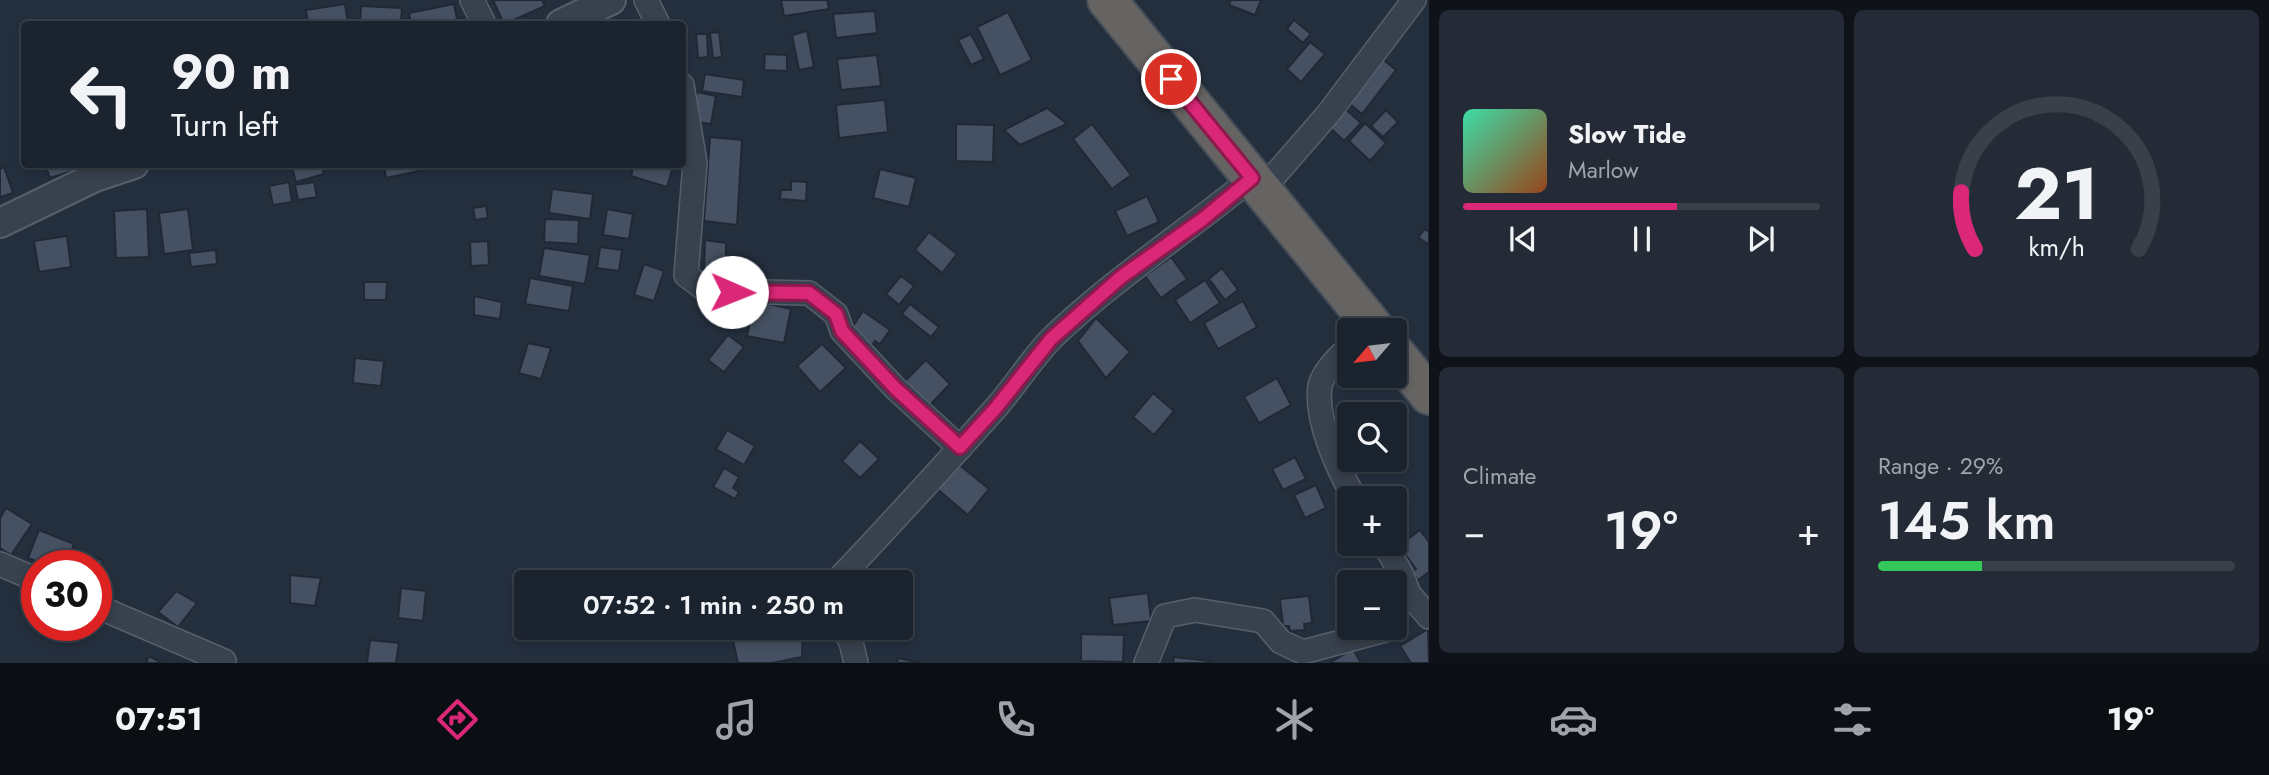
<!DOCTYPE html>
<html lang="en">
<head>
<meta charset="utf-8">
<style>
	body { margin:0; font-family:Jost,sans-serif; background:#242b36; color:#f1f3f6; height:100vh; display:flex; flex-direction:column; font-size:26px; white-space:nowrap }
	* { box-sizing:border-box; margin:0 }
	p { font-size:23px; color:#a0a4aa }
	.icon { flex:none; width:38px; height:38px; fill:none; stroke:currentColor; stroke-width:2; stroke-linecap:round; stroke-linejoin:round }
	.map { position:relative; flex:1; overflow:hidden }
	.panel { display:flex; flex-direction:column; gap:10px; padding:10px; background:#0f1319; width:840px }
	.panel>* { flex:none }
	.guide { position:absolute; left:21px; top:21px; width:665px; height:147px; border-radius:7px; box-shadow:0 4px 10px #0003,0 0 0 2px #39404a; background:#1b232e; color:#f1f3f6; overflow:hidden }
	.needle { width:46px; rotate:242deg }
	.buttons { position:absolute; left:1337px; top:318px; display:grid; gap:14px }
	.buttons a { display:grid; place-items:center; width:70px; height:70px; border-radius:7px; background:#1b232e; box-shadow:0 4px 10px #0003,0 0 0 2px #39404a; font-size:35px }
	.speed { position:absolute; left:21px; top:550px; display:flex; gap:14px; font-size:35px; font-weight:700; text-align:center }
	.speed>* { display:grid; place-content:center; width:91px; height:91px; border-radius:50%; background:#1b232e; box-shadow:0 4px 10px #0003,0 0 0 2px #39404a; line-height:1 }
	.speed .limit { border:10px solid #d22; background:#fff; color:#111 }
	.pin { position:absolute; display:grid; place-items:center; width:60px; height:60px; color:#fff; margin:-30px; border:4px solid #fff; border-radius:50%; box-shadow:0 2px 7px #0007 }
	.me { position:absolute; width:77px; margin:-38px; rotate:91deg; stroke-linejoin:round; filter:drop-shadow(0 0 5px #0008) }
	.turn { display:flex; align-items:center; gap:24px; height:147px; padding:0 35px; font-size:32px }
	.turn .icon { width:91px; height:91px; stroke-width:2.5 }
	.turn b { display:block; font-size:49px; line-height:60px }
	.big { font-size:52px; font-weight:600; line-height:1.1 }
	.panel .card { flex:1; display:flex; flex-direction:column; justify-content:center; gap:10px; min-width:0; padding:0 24px; border-radius:10px; background:#242b36 }
	.panel .dial { align-items:center; gap:0 }
	.dial svg { height:182px; overflow:visible; fill:none; stroke:#39404a; stroke-width:7; stroke-linecap:round; text-anchor:middle }
	.dial text { fill:#f1f3f6; stroke:none }
	.song { display:flex; align-items:center; gap:21px }
	.cover { width:84px; height:84px; border-radius:10px; background:linear-gradient(135deg,hsl(160 70% 55%),hsl(20 70% 35%)) }
	.played { height:7px; border-radius:4px; background:linear-gradient(90deg,#db2777 60%,#39404a 60%) }
	.keys { display:flex; justify-content:space-around; direction:ltr }
	.heat { display:flex; justify-content:space-between; align-items:center; font-size:38px; direction:ltr }
	.charge { height:10px; border-radius:5px; background:linear-gradient(90deg,#34c759 29%,#39404a 0) }
	.panel .tiles { flex:1; display:grid; gap:10px; grid-template-columns:repeat(2,1fr) }
	.trip { position:absolute; left:514px; top:570px; width:399px; height:70px; border-radius:7px; background:#1b232e; box-shadow:0 4px 10px #0003,0 0 0 2px #39404a; font-weight:600; line-height:70px; text-align:center }
	.menu { display:flex; height:112px; justify-content:space-around; align-items:center; background:#0b0e12; color:#a0a4aa }
	.menu .icon { width:49px; height:49px }
	.menu .current { color:#db2777 }
	.menu b { font-size:32px; color:#f1f3f6 }
	main { display:flex; flex:1; min-height:0 }
	.map>svg:first-child { display:block }
	.building { fill:#455162; stroke:#1f2835; stroke-width:2 }
	.lines { fill:none; stroke-linecap:round; stroke-linejoin:round }
	.minor-casing { stroke:#565f6c; stroke-width:26 }
	.tertiary-casing { stroke:#565f6c; stroke-width:32 }
	.trunk-casing { stroke:#434c59; stroke-width:42 }
	.minor { stroke:#38414e; stroke-width:23 }
	.tertiary { stroke:#38414e; stroke-width:28 }
	.trunk { stroke:#656462; stroke-width:38 }
	.route-casing { stroke:#8e194d; stroke-width:18 }
	.route { stroke:#db2777; stroke-width:12 }
</style>
</head>
<body>
<main>
<div class="map">
<svg width="1429" height="663" viewBox="0 0 1429 663">
	<rect width="100%" height="100%" fill="#242f3e"/>
	<g class="building">
		<path d="M493,0H542L545,6L504,24Z"/>
		<path d="M781,0H827L829,9L784,16Z"/>
		<path d="M1231,0H1261L1255,15L1229,5Z"/>
		<path d="M345,4L348,24H308L306,10Z"/>
		<path d="M454,4L458,24H411L409,13Z"/>
		<path d="M361,6L402,8L401,24H360Z"/>
		<path d="M875,11L877,33L836,38L833,14Z"/>
		<path d="M1008,12L1032,60L1000,75L977,27Z"/>
		<path d="M1294,20L1311,34L1303,43L1287,29Z"/>
		<path d="M807,31L814,67L799,70L792,35Z"/>
		<path d="M719,32L722,57L713,58L710,33Z"/>
		<path d="M696,34H707L708,57L698,58Z"/>
		<path d="M971,34L984,59L971,65L958,40Z"/>
		<path d="M1310,42L1325,54L1301,82L1287,69Z"/>
		<path d="M765,54L787,55V71L764,70Z"/>
		<path d="M877,55L881,86L841,90L837,59Z"/>
		<path d="M1380,57L1396,70L1362,114L1346,101Z"/>
		<path d="M705,74L744,80L742,97L702,91Z"/>
		<path d="M697,92L716,96L711,124L692,121Z"/>
		<path d="M885,100L888,132L839,138L836,105Z"/>
		<path d="M1342,106L1361,123L1344,141L1326,124Z"/>
		<path d="M1047,108L1067,124L1020,145L1004,130Z"/>
		<path d="M1386,110L1398,122L1383,137L1371,126Z"/>
		<path d="M1365,123L1386,143L1370,161L1349,141Z"/>
		<path d="M956,124L994,125L993,162L956,161Z"/>
		<path d="M1092,124L1131,175L1112,189L1073,139Z"/>
		<path d="M710,137L742,140L737,225L704,221Z"/>
		<path d="M45,164H74L76,170L50,178Z"/>
		<path d="M291,164H321L324,174L296,182Z"/>
		<path d="M384,164H417L419,171L386,178Z"/>
		<path d="M634,164H674L667,187L631,176Z"/>
		<path d="M4,167L13,193L0,197V169Z"/>
		<path d="M880,169L916,178L909,207L873,198Z"/>
		<path d="M791,181L807,182L806,201L780,199L781,190H791Z"/>
		<path d="M289,182L292,202L273,205L269,186Z"/>
		<path d="M314,182L317,197L298,200L295,185Z"/>
		<path d="M552,189L593,194L590,219L549,213Z"/>
		<path d="M1147,196L1159,222L1127,236L1115,211Z"/>
		<path d="M486,206L488,218L475,220L473,208Z"/>
		<path d="M147,209L149,257L116,258L114,211Z"/>
		<path d="M188,209L193,250L164,254L159,213Z"/>
		<path d="M607,209L633,214L629,239L603,235Z"/>
		<path d="M545,219L579,220L578,244L544,242Z"/>
		<path d="M1425,229L1429,232V245L1418,237Z"/>
		<path d="M929,232L957,254L942,273L915,250Z"/>
		<path d="M67,236L71,267L39,272L34,241Z"/>
		<path d="M705,240L726,243V272L704,271Z"/>
		<path d="M488,241L489,265L471,266L470,242Z"/>
		<path d="M600,247L622,250L619,271L597,268Z"/>
		<path d="M544,248L590,255L585,284L539,276Z"/>
		<path d="M216,250L217,264L191,267L189,253Z"/>
		<path d="M1171,257L1187,279L1161,298L1145,276Z"/>
		<path d="M644,264L664,271L654,301L634,295Z"/>
		<path d="M1222,268L1238,290L1225,300L1209,279Z"/>
		<path d="M901,276L914,286L899,305L886,294Z"/>
		<path d="M530,278L573,286L569,311L525,304Z"/>
		<path d="M1205,280L1220,303L1190,323L1175,300Z"/>
		<path d="M364,282H387L386,300H364Z"/>
		<path d="M474,296L502,302L500,319L474,315Z"/>
		<path d="M754,301L791,309L784,343L747,336Z"/>
		<path d="M1243,301L1257,327L1218,349L1204,323Z"/>
		<path d="M910,304L939,327L931,337L902,314Z"/>
		<path d="M863,311L890,330L880,344L875,341L868,350L847,335Z"/>
		<path d="M1096,318L1130,352L1106,378L1078,341Z"/>
		<path d="M728,335L744,347L724,372L708,360Z"/>
		<path d="M528,343L551,348L541,379L519,373Z"/>
		<path d="M822,344L846,368L820,392L797,366Z"/>
		<path d="M355,358L384,361L381,386L353,383Z"/>
		<path d="M926,360L950,384L928,407L903,383Z"/>
		<path d="M1277,378L1291,405L1259,423L1244,397Z"/>
		<path d="M1153,393L1174,411L1154,435L1133,417Z"/>
		<path d="M1348,413L1349,432L1336,439L1329,423Z"/>
		<path d="M727,430L755,446L744,465L716,449Z"/>
		<path d="M860,441L879,459L860,478L842,461Z"/>
		<path d="M1295,457L1306,479L1283,490L1272,469Z"/>
		<path d="M957,463L989,489L968,515L936,488Z"/>
		<path d="M724,468L739,477L733,488L739,492L735,499L713,487Z"/>
		<path d="M1316,485L1326,508L1305,518L1294,495Z"/>
		<path d="M6,508L32,524L11,555L0,548V518Z"/>
		<path d="M39,530L74,544L65,565H47L28,558Z"/>
		<path d="M1420,530L1429,542V572L1418,580L1412,572L1416,569L1399,546Z"/>
		<path d="M76,549L103,561L96,573V565H69Z"/>
		<path d="M871,568L886,583H857Z"/>
		<path d="M290,575L321,578L315,606L290,603Z"/>
		<path d="M401,588L426,591L423,621L398,618Z"/>
		<path d="M176,591L197,603L178,627L158,612Z"/>
		<path d="M1148,593L1151,621L1113,625L1109,598Z"/>
		<path d="M1309,596L1312,623L1304,624L1305,630L1290,631L1289,626H1283L1280,599Z"/>
		<path d="M730,628H803L802,657L772,663H738Z"/>
		<path d="M1428,629L1429,663H1411L1400,646Z"/>
		<path d="M1081,634L1124,635L1123,662L1081,661Z"/>
		<path d="M370,640L399,643L396,663H367Z"/>
		<path d="M1353,649L1361,663H1332L1331,662Z"/>
		<path d="M149,656L162,663H146Z"/>
		<path d="M1174,657L1210,661V663H1173Z"/>
		<path d="M897,658L922,663H898Z"/>
	</g>
	<g class="lines">
		<defs>
			<g id="minor">
				<path d="M472,0L484,24"/>
				<path d="M646,0L658,24"/>
				<path d="M682,85L695,163L686,275L707,291L809,293L836,314L842,331L895,388L960,448"/>
				<path d="M1262,190L1328,114L1414,0"/>
				<path d="M1349,348C1339,356 1323,372 1320,386C1315,420 1338,469 1355,499"/>
				<path d="M1384,544L1401,573L1409,594L1429,617"/>
				<path d="M0,564L37,580"/>
				<path d="M835,583C889,526 941,469 993,411C1014,388 1031,359 1053,337C1115,278 1186,232 1252,178"/>
				<path d="M96,606L224,661"/>
				<path d="M843,628L851,642L856,663"/>
				<path d="M1146,663L1165,616L1195,610L1263,621L1281,642L1303,652L1393,628"/>
			</g>
			<g id="tertiary">
				<path d="M561,24L611,0"/>
				<path d="M0,223L95,177L134,164"/>
			</g>
			<g id="trunk">
				<path d="M1107,0L1377,331"/>
				<path d="M1395,353L1429,395"/>
			</g>
		</defs>
		<use href="#minor" class="minor-casing"/>
		<use href="#tertiary" class="tertiary-casing"/>
		<use href="#trunk" class="trunk-casing"/>
		<use href="#minor" class="minor"/>
		<use href="#tertiary" class="tertiary"/>
		<use href="#trunk" class="trunk"/>
	</g>
	<g class="lines">
		<defs>
			<path id="route" d="M732,292L809,293L836,314L842,331L895,388L960,447L995,409L1051,339L1121,277L1203,219L1252,178L1171,79"/>
		</defs>
		<use href="#route" class="route-casing"/>
		<use href="#route" class="route"/>
	</g>
</svg>
<div class="buttons">
<a><svg class="needle" viewBox="-14 -14 28 28"><path d="M0-13l5 13h-10z" fill="#e53935"/><path d="M0 13l5-13h-10z" fill="#a0a4aa"/></svg></a>
<a><svg class="icon" aria-label="search" viewBox="0 0 24 24"><circle cx="10" cy="10" r="6"/><path d="M15 15l6 6"/></svg></a>
<a>+</a>
<a>−</a>
</div>
<div class="speed"><div class="limit">30</div></div>
<div class="pin" style="left:1171px;top:79px;background:#d93025"><svg class="icon" aria-label="arrive" viewBox="0 0 24 24"><path d="M6 21V4h12l-3 4 3 4H6"/></svg></div>
<svg class="me" style="left:732px;top:292px" viewBox="-20 -20 40 40"><circle r="19" fill="#fff"/><path d="M0-13L10 11 0 6-10 11z" fill="#db2777"/></svg>
<div class="trip">07:52 · 1 min · 250 m</div>
<div class="guide">
<div class="turn"><svg class="icon" aria-label="left" viewBox="0 0 24 24"><path d="M17 20v-9H6M10 6l-5 5 5 5"/></svg><div><b>90 m</b>Turn left</div></div>
</div>
</div>
<section class="panel">
<div class="tiles">
<div class="card">
<div class="song"><i class="cover"></i><div><b>Slow Tide</b><p>Marlow</p></div></div>
<div class="played"></div>
<div class="keys"><svg class="icon" aria-label="previous" viewBox="0 0 24 24"><path d="M18 5L8 12l10 7zM5 5v14"/></svg><svg class="icon" aria-label="pause" viewBox="0 0 24 24"><path d="M8 5v14M16 5v14"/></svg><svg class="icon" aria-label="next" viewBox="0 0 24 24"><path d="M6 5l10 7-10 7zM19 5v14"/></svg></div>
</div>
<div class="card dial"><svg viewBox="0 0 100 80">
<path d="M14 69A42 42 0 1 1 86 69"/>
<path d="M14 69A42 42 0 0 1 8 44" stroke="#db2777"/>
<text x="50" y="56" font-size="32" font-weight="700">21</text>
<text x="50" y="72" font-size="11">km/h</text>
</svg></div>
<div class="card"><p>Climate</p>
<div class="heat"><a>−</a><b class="big">19°</b><a>+</a></div>
</div>
<div class="card"><p>Range · 29%</p><b class="big">145 km</b><div class="charge"></div></div>
</div>
</section>
</main>
<nav class="menu">
<b>07:51</b>
<svg class="icon current" aria-label="directions" viewBox="0 0 24 24"><path d="M12 3l9 9-9 9-9-9zM9 14v-3h6M13 9l2 2-2 2"/></svg>
<svg class="icon" aria-label="music" viewBox="0 0 24 24"><path d="M9 18V5l10-2v13"/><circle cx="6" cy="18" r="3"/><circle cx="16" cy="16" r="3"/></svg>
<svg class="icon" aria-label="phone" viewBox="0 0 24 24"><path d="M5 4h4l2 5-3 2q2 4 5 5l2-3 5 2v4C11 20 4 13 5 4z"/></svg>
<svg class="icon" aria-label="climate" viewBox="0 0 24 24"><path d="M12 3v18M4 7l16 10M4 17L20 7"/></svg>
<svg class="icon" aria-label="car" viewBox="0 0 24 24"><path d="M5 17H2v-5l4-1 3-4h7l3 4 3 1v5h-3M9 17h6M6 11h13"/><circle cx="7" cy="17" r="2"/><circle cx="17" cy="17" r="2"/></svg>
<svg class="icon" aria-label="filters" viewBox="0 0 24 24"><path d="M4 7h16M4 17h16"/><circle cx="9" cy="7" r="2"/><circle cx="15" cy="17" r="2"/></svg>
<b>19°</b>
</nav>
</body>
</html>
